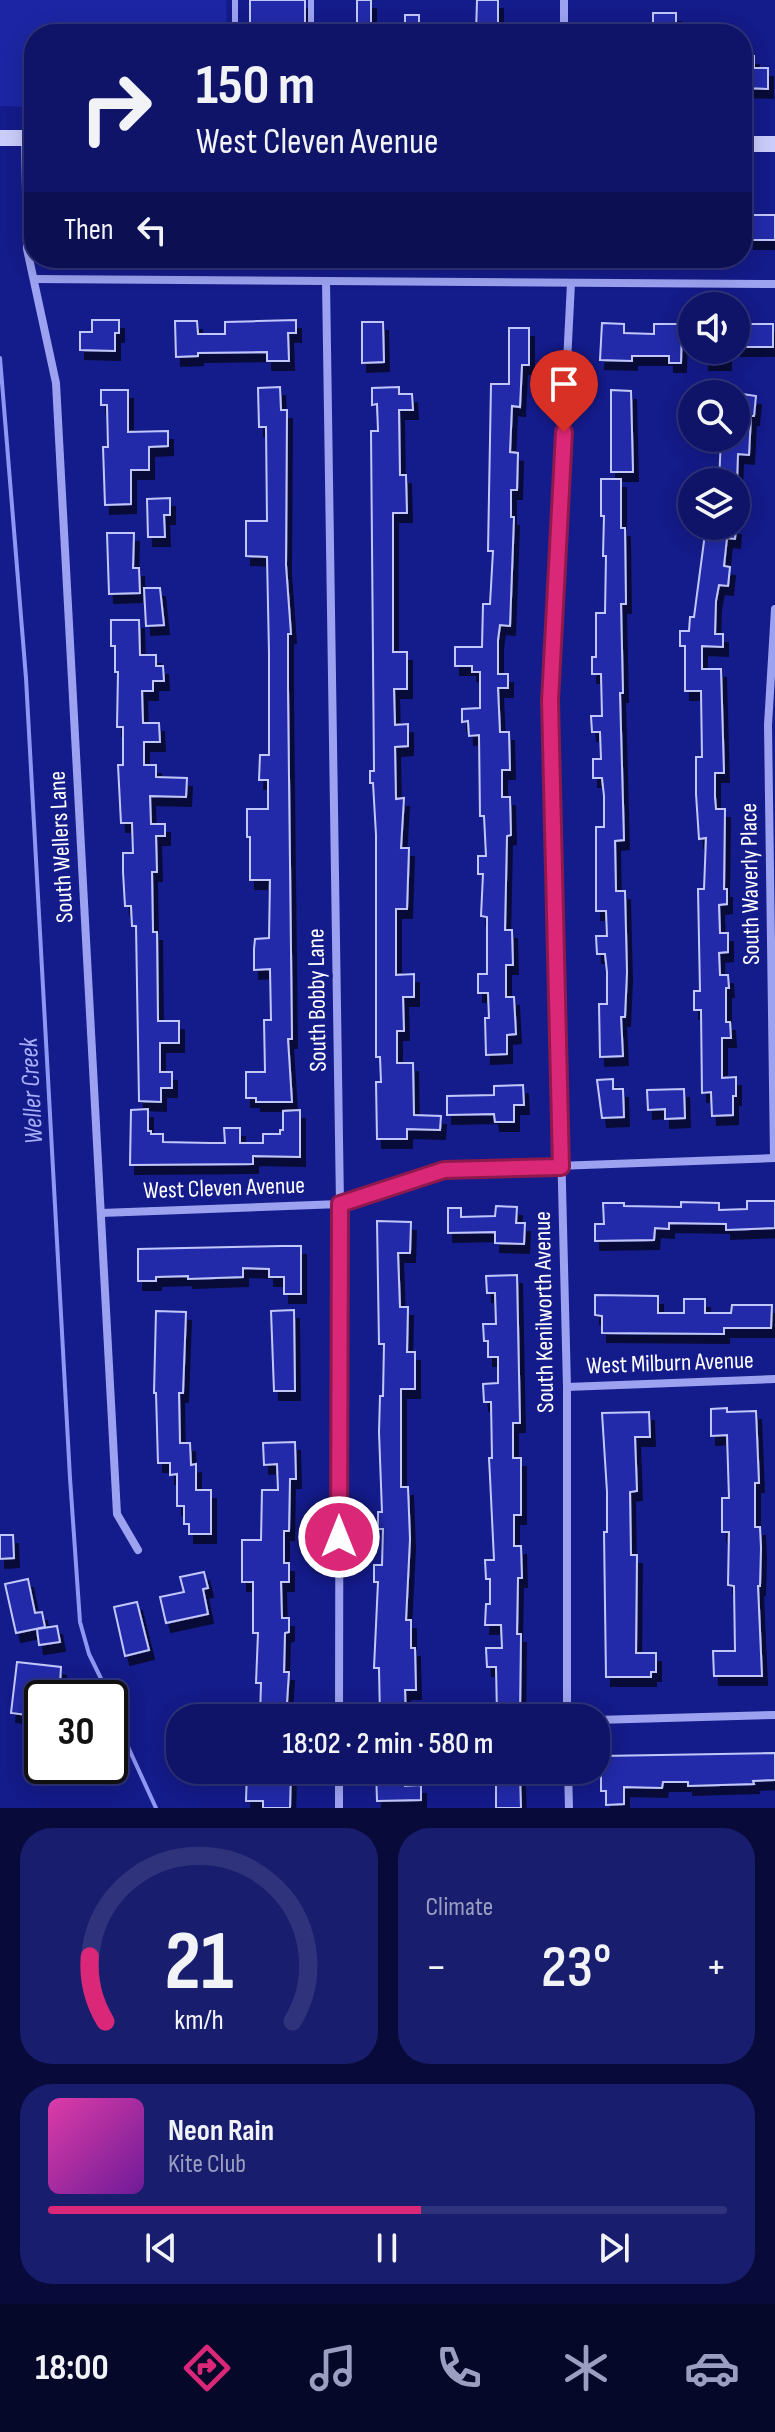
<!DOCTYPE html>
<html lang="en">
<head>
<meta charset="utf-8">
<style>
	body { margin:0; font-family:"Sofia Sans Condensed",sans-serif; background:#181d6e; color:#f1f3f6; height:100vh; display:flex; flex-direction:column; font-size:30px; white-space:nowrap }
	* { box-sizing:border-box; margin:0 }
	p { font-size:26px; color:#9b9ec0 }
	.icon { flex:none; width:44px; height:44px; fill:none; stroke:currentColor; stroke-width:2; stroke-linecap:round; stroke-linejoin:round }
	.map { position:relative; height:1808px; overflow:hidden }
	.drawer { display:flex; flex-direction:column; gap:20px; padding:20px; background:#080b39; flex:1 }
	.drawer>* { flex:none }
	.guide { position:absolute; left:24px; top:24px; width:728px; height:244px; border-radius:32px; box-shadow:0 4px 20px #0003,0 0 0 2px #2f337c; background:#0f1468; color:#f1f3f6; overflow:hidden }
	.controls { position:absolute; left:678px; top:292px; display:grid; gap:16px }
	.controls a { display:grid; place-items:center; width:72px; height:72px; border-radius:50%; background:#0f1468; box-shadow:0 4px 20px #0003,0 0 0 2px #2f337c; font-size:40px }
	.speed { position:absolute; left:24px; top:1680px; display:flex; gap:16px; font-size:40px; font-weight:700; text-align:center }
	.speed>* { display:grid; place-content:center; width:104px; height:104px; border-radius:50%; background:#0f1468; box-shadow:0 4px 20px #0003,0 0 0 2px #2f337c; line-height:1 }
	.speed .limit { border:4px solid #111; border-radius:12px; background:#fff; color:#111 }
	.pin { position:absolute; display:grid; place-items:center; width:68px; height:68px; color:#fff; margin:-82px -34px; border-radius:50% 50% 50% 0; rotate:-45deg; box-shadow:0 0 8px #0007 }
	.pin .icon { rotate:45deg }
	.me { position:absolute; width:88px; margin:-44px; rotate:0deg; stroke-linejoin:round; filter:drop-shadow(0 0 6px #0008) }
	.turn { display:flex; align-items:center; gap:28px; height:168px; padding:0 40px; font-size:36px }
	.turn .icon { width:104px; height:104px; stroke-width:2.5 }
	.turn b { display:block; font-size:56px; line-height:68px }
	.then { display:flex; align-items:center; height:76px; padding:0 40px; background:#0003; gap:16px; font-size:30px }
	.big { font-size:60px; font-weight:600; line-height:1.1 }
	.drawer .widget { flex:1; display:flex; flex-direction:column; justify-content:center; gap:12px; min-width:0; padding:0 28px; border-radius:32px; background:#181d6e }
	.drawer .dial { align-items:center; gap:0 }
	.dial svg { height:208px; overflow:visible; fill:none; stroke:#2f337c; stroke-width:7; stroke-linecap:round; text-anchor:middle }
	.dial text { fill:#f1f3f6; stroke:none }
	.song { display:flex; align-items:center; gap:24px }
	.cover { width:96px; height:96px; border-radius:12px; background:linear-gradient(135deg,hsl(320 70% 55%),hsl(280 70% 35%)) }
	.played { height:8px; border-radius:4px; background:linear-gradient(90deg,#db2777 55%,#2f337c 55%) }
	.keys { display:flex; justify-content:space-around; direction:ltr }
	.heat { display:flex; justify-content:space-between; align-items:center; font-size:44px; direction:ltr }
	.drawer .tiles { flex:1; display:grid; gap:20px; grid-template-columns:1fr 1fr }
	.widget:last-child { grid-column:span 2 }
	.trip { position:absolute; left:166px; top:1704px; width:444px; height:80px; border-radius:32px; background:#0f1468; box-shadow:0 4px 20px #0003,0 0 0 2px #2f337c; font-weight:600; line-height:80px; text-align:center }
	.dock { display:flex; height:128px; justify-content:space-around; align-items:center; background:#06082a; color:#9b9ec0 }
	.dock .icon { width:56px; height:56px }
	.dock .selected { color:#db2777 }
	.dock b { font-size:36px; color:#f1f3f6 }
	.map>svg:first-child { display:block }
	.green { fill:#1c26a4 }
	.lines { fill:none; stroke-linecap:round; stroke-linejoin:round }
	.stream { stroke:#8e97f3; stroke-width:4 }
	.building { fill:#222baa; stroke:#c2c7fb; stroke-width:2; filter:url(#shadow) }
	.service { stroke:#9ca2f0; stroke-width:6 }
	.minor { stroke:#9ca2f0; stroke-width:8 }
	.secondary { stroke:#caccfb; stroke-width:16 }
	.route-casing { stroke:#8e194d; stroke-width:20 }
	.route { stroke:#db2777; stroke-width:14 }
	.labels { text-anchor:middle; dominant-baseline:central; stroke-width:8; stroke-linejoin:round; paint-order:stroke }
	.street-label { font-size:24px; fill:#fff; stroke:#141b8a }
	.water-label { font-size:26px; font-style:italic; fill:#a8aef7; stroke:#141b8a }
</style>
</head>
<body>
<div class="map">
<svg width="775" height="1808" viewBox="0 0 775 1808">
	<defs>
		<filter id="shadow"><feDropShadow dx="5" dy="9" stdDeviation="0" flood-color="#0009"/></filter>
	</defs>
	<rect width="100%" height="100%" fill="#141b8a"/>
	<path class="green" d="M0,0H226L227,34H34V107L0,106Z"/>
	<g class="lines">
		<path class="stream" d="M0,358L26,678L70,1478L80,1622L89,1654L110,1697L129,1749L156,1808"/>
	</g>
	<g class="building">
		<rect x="250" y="0" width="55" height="34"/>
		<rect x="357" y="0" width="14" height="34"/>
		<path d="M477,0H498V34H476Z"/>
		<rect x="653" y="13" width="23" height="17"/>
		<rect x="405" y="15" width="14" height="19"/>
		<path d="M742,56H754V68H768V89L742,88Z"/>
		<rect x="749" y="215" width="26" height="25"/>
		<path d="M92,320H119V333H115V351L80,350V332H92Z"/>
		<path d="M296,320V333H288L289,361H267V352L198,353V356L176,357L175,321H197L198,334H225V322Z"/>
		<path d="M362,322H383L384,362L362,363Z"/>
		<path d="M602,323L624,324V333L654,334V324H682L681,363H669V356H632V361L600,360Z"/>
		<rect x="736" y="324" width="37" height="23"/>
		<path d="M509,328H529V365H522L520,407L512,406L510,452L518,453L517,490H511V517H514L510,626L500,625L498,640V674H508V688H498L500,732H509L510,770H502V797H510L511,835L507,836L505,930H512L513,965H506V997H514L516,1034L507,1035V1054L486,1055L485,1018H489L488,993H478V974H487V917L481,916L483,874H478V856H486L484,816H480L479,735L469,736L468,721L462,722V709L480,708V672H472V666H455V647H482L483,604H490L493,551H488L491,384H509Z"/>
		<rect x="704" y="350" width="22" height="11"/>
		<path d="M280,387L281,410H287L286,565L291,634H288V690L292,1039H288L292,1102H256V1098H246V1072H265L264,1020H271L270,969L254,970V949L255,939L269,938L270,880H250V837H247V809H268V780H259L260,755H269V653L267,557L246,556V521H267L266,427H259L258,388Z"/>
		<path d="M399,387V394H412L413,410H399L400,475H406L407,513H393V652H407V689H394L395,725L408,724V746L395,747L396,799L404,798L401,848H409L407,909H396V975L414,974V997H403L404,1031H397V1063H413L414,1115L441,1116L440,1130L407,1129V1139H377L376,1082H381L380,1057H376V835L373,783H370V771H374L371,431H378L377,404L372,405V388Z"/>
		<path d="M101,390H128V432L168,431V446L149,447V470H131V504L105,505L103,447H108L107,405H101Z"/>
		<path d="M611,390L631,391L633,472H611Z"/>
		<path d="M736,393L756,396L754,416H751L749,455L738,454L737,482H719L721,438H736Z"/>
		<path d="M601,479H621V528H625L626,604H621L623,693H620L624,840L615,841L616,891H625L627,972L625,1017H621L623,1056L600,1057L599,1004H607V972L605,954H597L596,936H607L606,911H596V827H604V796L602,778H593V759H601L600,732H592L591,716H602L601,674H592V657H596V613H605L606,556H603L604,516H601Z"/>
		<path d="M170,498V515H164L165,537H148L147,499Z"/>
		<path d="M706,526H736L735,539L727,538L724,566L730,567L728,586L719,585L716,601L715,634H723V647L702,646V669H721L724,773H715V797L716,809H725L724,889H727V904L719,905L720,933H728V952L719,953L720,975H728L729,988H726V1022H730L731,1038H722V1078L736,1077V1096H733V1115L712,1116L711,1092L702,1093L701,1010H694V991H700L698,889H704L706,838L699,839L696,794V757H702L701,691H685V646H680V631H689L690,617H694Z"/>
		<path d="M107,533H134L133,568H139L140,593L109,594Z"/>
		<path d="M144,588H160L164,625L146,626Z"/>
		<path d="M111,620H139L140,655H156V666H163L164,681H153V691H142L143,723H159L160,742H144V765H156V777L187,778L186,797L150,796L151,824H165V836H156L157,872H152L153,932H157L158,1021H179V1043H160V1072H172V1088H161V1102L139,1101L136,926H132L131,906H125L123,872V853H133L132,823H121L118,765H123V727H117L118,672H115V646H111Z"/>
		<path d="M613,1079V1089H623L624,1117L602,1118L597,1080Z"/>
		<path d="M523,1085L524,1105H514V1122H495L494,1114L447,1115V1096L494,1095V1086Z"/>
		<path d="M684,1089L685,1118L665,1119V1109L648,1110L647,1090Z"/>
		<path d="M148,1109V1131H151V1134H163V1142L210,1143H225L224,1128H240V1143H263V1134H280V1130H283V1111L300,1110V1157L253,1156V1164L130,1165L131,1110Z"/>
		<path d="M747,1201H775V1228L726,1230V1224L669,1223V1229L655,1228L654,1240L595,1241V1224H604L603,1203H624V1206L681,1207V1202L719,1203V1210L747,1209Z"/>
		<path d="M496,1206L517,1207L516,1223H525L524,1244L495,1243V1232L448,1233V1208H461V1217L495,1216Z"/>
		<path d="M377,1221L411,1222L410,1253H398L400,1307H408L407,1352H415V1389H401V1487H408L410,1539L406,1620H411V1648H415L416,1690H405L406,1718H380L379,1668H374L378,1582H374V1565H382L383,1529H378V1512H382L379,1432L380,1396H383L384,1344H379Z"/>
		<path d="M281,1246H301V1294H284V1277H269V1269L243,1268V1277L188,1279V1276L156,1277V1281H138V1249Z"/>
		<path d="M517,1275L520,1423H513V1458H521V1515H514V1546H521L522,1578H518L517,1634H521L520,1714H497L496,1667H487L486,1648H502L501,1625H485L486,1604H490V1579H486L485,1560H494L490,1477L489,1458H492L491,1402H484L483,1384L498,1383V1357H488V1341H484L483,1324H496L495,1293H487L486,1276Z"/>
		<path d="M595,1295L658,1296V1313H684V1299H705V1313H731L732,1305H772L771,1328H724V1334L602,1333V1316L595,1315Z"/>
		<path d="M294,1310L295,1391H274L271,1311Z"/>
		<path d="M156,1311L186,1312L183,1393H179L180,1443H190L191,1465L196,1464V1490H211V1534H189V1524H184V1506H177V1474L170,1475V1463H158L156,1393H154Z"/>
		<path d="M727,1408V1412L756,1411L759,1483H755V1527H760L761,1548L760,1586H758L762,1676H714L713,1651H735L734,1586L728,1585L729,1532H722V1498H729L727,1435L711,1436V1409Z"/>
		<path d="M649,1412L650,1437H635L637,1491L630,1492L631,1555H637L636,1653H656V1672H651V1677H606L604,1532H607V1492L602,1413Z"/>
		<path d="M295,1442L296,1479H290L289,1531H284V1563H289V1582H281L282,1618H289V1632L285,1633L284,1672H289L286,1718H260L261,1683H256L258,1633H253V1582H242V1540H261L262,1490H278L277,1464L264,1465L263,1443Z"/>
		<path d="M0,1535H13L14,1558L0,1559Z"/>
		<path d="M204,1572L208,1588L203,1589L208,1614L166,1623L160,1597L184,1592L180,1577Z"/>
		<path d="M28,1579L35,1613L42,1612L45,1627L16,1633L5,1584Z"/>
		<path d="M137,1602L149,1650L125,1656L114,1607Z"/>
		<path d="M57,1626L60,1642L39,1645L37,1629Z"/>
		<path d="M17,1662L61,1667L60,1684L39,1682L35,1716L11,1713Z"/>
		<path d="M775,1753V1780L753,1781L754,1784L688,1786V1782H663L662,1788L624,1787V1804L606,1805V1791H601V1756Z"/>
		<path d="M247,1770H291L290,1808H263V1801H246Z"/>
		<path d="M376,1770H405V1786L421,1785V1800L377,1801Z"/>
		<path d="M520,1776L521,1808H496V1777Z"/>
	</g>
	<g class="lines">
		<g class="service">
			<path d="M235,0V34"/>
			<path d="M311,0V34"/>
		</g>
		<g class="minor">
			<path d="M564,34V0"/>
			<path d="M25,138L27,249L56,383L117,1514L138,1550"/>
			<path d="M34,279L775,284"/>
			<path d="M326,281L340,1204L339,1718"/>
			<path d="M774,1158L768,725L775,609"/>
			<path d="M101,1213L340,1204L444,1170L775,1158"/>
			<path d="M567,1387L775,1379"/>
			<path d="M567,1718V1387L550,701L571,283"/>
			<path d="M596,1720L775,1715"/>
			<path d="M339,1770V1808"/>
			<path d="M568,1770L569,1808"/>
		</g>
		<g class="secondary">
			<path d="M0,138H34"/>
			<path d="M742,144H775"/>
		</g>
	</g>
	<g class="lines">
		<defs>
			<path id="route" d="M339,1537L340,1204L444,1170L561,1167L550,701L564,432"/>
		</defs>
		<use href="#route" class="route-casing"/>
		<use href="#route" class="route"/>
	</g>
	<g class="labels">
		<g class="street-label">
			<text transform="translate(61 847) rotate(-93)">South Wellers Lane</text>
			<text transform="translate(750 884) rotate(-91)">South Waverly Place</text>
			<text transform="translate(317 1000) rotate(-91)">South Bobby Lane</text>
			<text transform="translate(224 1188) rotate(-2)">West Cleven Avenue</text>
			<text transform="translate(544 1312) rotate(-91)">South Kenilworth Avenue</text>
			<text transform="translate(670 1363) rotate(-2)">West Milburn Avenue</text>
		</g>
		<g class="water-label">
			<text transform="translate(32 1091) rotate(-93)">Weller Creek</text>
		</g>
	</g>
</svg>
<div class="controls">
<a><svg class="icon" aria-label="sound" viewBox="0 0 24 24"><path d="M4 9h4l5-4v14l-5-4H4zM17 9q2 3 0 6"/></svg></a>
<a><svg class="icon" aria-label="search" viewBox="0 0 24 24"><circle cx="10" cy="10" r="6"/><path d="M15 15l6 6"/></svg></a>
<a><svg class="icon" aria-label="layers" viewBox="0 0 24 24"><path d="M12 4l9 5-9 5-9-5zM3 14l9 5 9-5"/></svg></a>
</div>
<div class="speed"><div class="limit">30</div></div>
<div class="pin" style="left:564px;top:432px;background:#d93025"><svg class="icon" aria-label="arrive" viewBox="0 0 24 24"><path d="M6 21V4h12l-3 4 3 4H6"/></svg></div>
<svg class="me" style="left:339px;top:1537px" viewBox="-20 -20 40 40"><circle r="17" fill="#db2777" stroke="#fff" stroke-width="3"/><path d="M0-11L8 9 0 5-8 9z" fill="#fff"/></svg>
<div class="trip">18:02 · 2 min · 580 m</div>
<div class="guide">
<div class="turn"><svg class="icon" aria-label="right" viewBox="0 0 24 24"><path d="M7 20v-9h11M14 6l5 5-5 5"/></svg><div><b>150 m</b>West Cleven Avenue</div></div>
<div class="then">Then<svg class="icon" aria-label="left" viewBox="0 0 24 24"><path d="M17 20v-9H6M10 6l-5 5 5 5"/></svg></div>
</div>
</div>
<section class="drawer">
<div class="tiles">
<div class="widget dial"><svg viewBox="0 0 100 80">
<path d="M14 69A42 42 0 1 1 86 69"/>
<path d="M14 69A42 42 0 0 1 8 44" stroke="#db2777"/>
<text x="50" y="56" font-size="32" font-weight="700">21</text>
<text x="50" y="72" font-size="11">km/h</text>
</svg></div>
<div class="widget"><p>Climate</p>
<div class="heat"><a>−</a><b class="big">23°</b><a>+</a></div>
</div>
<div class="widget">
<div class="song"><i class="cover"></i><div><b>Neon Rain</b><p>Kite Club</p></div></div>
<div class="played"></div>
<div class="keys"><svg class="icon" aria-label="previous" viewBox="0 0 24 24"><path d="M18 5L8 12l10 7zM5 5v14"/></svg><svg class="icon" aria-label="pause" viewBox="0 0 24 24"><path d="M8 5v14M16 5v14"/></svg><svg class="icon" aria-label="next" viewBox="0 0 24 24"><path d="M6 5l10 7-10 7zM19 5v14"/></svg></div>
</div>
</div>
</section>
<nav class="dock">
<b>18:00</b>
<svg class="icon selected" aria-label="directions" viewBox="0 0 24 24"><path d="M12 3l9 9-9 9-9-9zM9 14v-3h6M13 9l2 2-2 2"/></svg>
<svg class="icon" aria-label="music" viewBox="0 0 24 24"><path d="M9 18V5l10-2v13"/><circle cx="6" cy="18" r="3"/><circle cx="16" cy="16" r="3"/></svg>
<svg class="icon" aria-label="phone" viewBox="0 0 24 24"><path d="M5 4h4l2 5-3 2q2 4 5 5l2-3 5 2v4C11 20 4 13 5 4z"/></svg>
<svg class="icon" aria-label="climate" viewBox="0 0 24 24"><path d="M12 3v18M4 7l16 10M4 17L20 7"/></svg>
<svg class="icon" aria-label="car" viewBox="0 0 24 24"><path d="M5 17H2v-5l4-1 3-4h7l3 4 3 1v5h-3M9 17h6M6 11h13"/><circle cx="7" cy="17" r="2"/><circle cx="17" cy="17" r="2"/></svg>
</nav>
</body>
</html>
